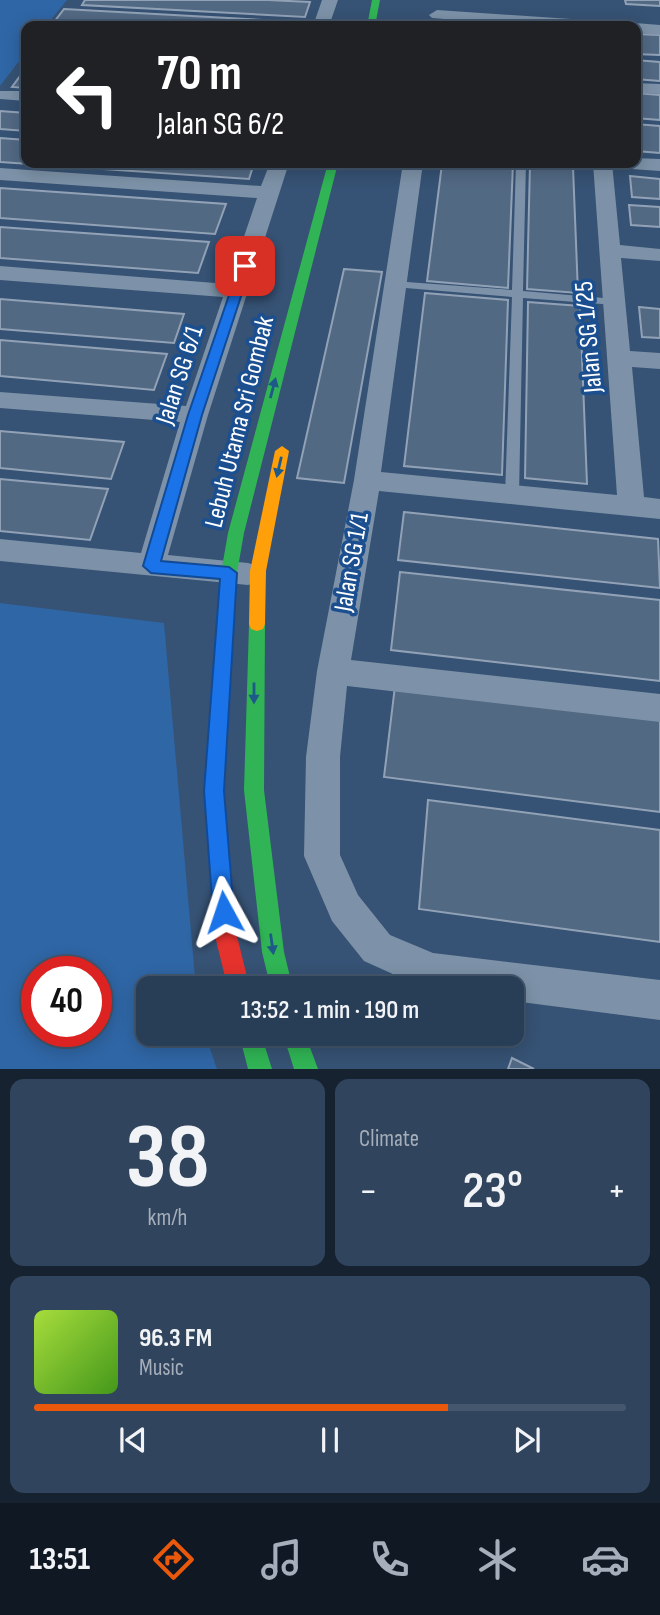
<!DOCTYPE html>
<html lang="en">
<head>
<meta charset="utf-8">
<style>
	body { margin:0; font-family:"Sofia Sans Condensed",sans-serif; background:#30455d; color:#f1f3f6; height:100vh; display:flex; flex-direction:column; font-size:26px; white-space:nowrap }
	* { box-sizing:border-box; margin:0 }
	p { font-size:23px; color:#a5aeba }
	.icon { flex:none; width:38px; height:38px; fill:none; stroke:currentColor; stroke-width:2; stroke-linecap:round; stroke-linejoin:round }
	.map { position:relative; height:1069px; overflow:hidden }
	.side { display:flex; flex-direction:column; gap:10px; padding:10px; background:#162230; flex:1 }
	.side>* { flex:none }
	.hud { position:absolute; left:21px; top:21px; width:620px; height:147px; border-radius:14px; box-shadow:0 4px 18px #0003,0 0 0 2px #44576d; background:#202124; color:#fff; overflow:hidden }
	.speed { position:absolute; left:21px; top:956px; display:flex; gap:14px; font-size:35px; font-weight:700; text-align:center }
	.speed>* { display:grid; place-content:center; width:91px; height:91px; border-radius:50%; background:#283e57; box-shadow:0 4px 18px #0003,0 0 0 2px #44576d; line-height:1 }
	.speed .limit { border:10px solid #d22; background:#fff; color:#111 }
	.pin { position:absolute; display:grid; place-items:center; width:60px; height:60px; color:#fff; margin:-30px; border-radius:14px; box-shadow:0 4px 10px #0006 }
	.me { position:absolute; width:77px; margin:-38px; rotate:355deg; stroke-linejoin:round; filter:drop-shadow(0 0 5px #0008) }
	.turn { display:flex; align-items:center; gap:24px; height:147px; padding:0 21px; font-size:32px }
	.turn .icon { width:91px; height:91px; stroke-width:2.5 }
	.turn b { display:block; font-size:49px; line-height:60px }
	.big { font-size:52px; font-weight:600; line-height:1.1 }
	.side .widget { flex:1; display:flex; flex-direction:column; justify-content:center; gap:10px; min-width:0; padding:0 24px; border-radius:14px; background:#30455d }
	.side .dial { align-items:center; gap:0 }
	.dial b { font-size:91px; line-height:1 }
	.song { display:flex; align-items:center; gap:21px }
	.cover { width:84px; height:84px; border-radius:10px; background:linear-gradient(135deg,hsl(80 70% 55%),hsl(100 70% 35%)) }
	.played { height:7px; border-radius:4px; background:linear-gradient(90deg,#ea580c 70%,#44576d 70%) }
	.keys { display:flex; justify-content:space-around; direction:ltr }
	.heat { display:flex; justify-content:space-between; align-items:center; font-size:38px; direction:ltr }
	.side .tiles { flex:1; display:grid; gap:10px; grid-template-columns:1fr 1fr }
	.widget:last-child { grid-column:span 2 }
	.trip { position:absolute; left:136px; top:976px; width:388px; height:70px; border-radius:14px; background:#283e57; box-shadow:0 4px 18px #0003,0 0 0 2px #44576d; font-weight:600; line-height:70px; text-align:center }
	.tabs { display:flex; height:112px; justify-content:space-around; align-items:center; background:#101923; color:#a5aeba }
	.tabs .icon { width:49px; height:49px }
	.tabs .selected { color:#ea580c }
	.tabs b { font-size:32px; color:#f1f3f6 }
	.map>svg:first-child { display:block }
	.green { fill:#2f66a5; fill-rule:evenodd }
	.building { fill:#526984; stroke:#92a2b6; stroke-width:2 }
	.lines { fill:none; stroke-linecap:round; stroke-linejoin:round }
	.lane { fill:#7d92a8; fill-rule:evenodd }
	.street { fill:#7d92a8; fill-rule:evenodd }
	.fast { fill:#30b455; fill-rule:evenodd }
	.slow { fill:#ff9f0a; fill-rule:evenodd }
	.jam { fill:#e5322d; fill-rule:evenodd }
	.oneway { fill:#1d5989 }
	.route { fill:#1a73e8; stroke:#114b97; stroke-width:2 }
	.labels { text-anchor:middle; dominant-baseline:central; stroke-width:7; stroke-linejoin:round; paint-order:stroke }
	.street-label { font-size:26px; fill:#fff; stroke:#1b4f8f }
</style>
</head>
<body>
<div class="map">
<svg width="660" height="1069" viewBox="0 0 660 1069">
	<rect width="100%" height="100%" fill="#365274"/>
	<g class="green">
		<path d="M0,0H67L46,26H26V52L0,86Z"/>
		<path d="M0,603L164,623L196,989H149V1034H205L217,1069H0ZM96,971V1031H37V971Z"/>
	</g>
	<g class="building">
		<path d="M85,0H268L310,2L305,17L82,5Z"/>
		<path d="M625,0H660V6L626,4Z"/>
		<path d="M64,9L302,22L300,26H51Z"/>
		<path d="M635,34L660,35V55L635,54Z"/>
		<path d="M635,60L660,62V81L635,79Z"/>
		<path d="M26,68V88L12,87Z"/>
		<path d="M635,93L660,95V120L635,118Z"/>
		<path d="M0,111L26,113V131L0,129Z"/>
		<path d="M635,124L660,126V153L636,151Z"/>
		<path d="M0,138L26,140V163H254L249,179L0,162Z"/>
		<path d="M513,163L508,288L427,281L442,164Z"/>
		<path d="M530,164L573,167L578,293L527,289Z"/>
		<path d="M630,176L660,179V199L632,197Z"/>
		<path d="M0,188L226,204L215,234L0,218Z"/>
		<path d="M629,205L660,207V227L631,225Z"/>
		<path d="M0,227L209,242L198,273L0,258Z"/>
		<path d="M344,269L382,272L344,483L297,478Z"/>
		<path d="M425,293L508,300L502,475L404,466Z"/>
		<path d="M0,299L184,314L174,343L0,329Z"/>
		<path d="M528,302L580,306L587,484L525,478Z"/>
		<path d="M639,307L660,309V338L642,337Z"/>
		<path d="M0,340L167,354L154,390L0,376Z"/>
		<path d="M0,431L124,442L111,479L0,468Z"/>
		<path d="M0,479L108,489L90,540L0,531Z"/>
		<path d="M404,512L658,539L660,588L398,560Z"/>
		<path d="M400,572L660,600V681L391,650Z"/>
		<path d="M395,686L660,718V812L384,777Z"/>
		<path d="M428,800L660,830V942L419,909Z"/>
		<path d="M512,1058L534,1069H508Z"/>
	</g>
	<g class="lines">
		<path class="lane" d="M516,163H526L523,291L615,299L621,302L615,305L523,298L519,495L512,500L505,495L512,297L394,287L389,284L394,281L512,290Z"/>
		<g class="street">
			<path d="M322,0H338L329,26H313Z"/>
			<path d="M437,10L601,21L609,26H535L432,18L429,15Z"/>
			<path d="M635,23L660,25V35L635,33V26H628Z"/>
			<path d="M635,83L660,84V94L635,93Z"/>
			<path d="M0,91H26V101L0,99Z"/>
			<path d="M635,158L660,159V171L631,169L621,163H635Z"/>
			<path d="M270,163H289L208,415L168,555L248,563L258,566L262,574L258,582L248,585L0,561V539L141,553L180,422L0,408V392L186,406L223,297L0,280V266L228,284L257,198L0,180V168L261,186Z"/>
			<path d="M403,163H423L381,472L617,495L593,163H612L620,245L660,249V261L621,258L630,351L660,353V369L632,367L644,497L660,499V519L379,491L351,660L660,694V722L347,686L340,757V855L358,895L390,935L433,953L660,980V1020L513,1001V989H426L364,961L332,921L304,856L306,757L317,671L354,480Z"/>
		</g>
		<g class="fast">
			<path d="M372,0H380L375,26H367Z"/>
			<path d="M328,163H338L244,533L237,573L234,630L231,635L225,637L219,635L216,630L221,573L228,533Z"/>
			<path d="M257,617L263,619L265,624L264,790L284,952L293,989H271L262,952L244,790L249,624L251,619Z"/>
			<path d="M239,1034H261L272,1069H248Z"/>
			<path d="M283,1034H305L318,1069H294Z"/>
		</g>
		<path class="slow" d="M282,446L289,451L266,571L265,624L263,629L257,631L251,629L249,624L250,571L275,451Z"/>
		<path class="jam" d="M225,623L231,625L234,630L224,791L237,936L250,989H228L215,936L204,791L216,630L219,625Z"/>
	</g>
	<defs><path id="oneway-solid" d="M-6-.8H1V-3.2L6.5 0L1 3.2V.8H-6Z" transform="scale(1.75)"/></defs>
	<g class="oneway">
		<use href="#oneway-solid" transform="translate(273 388) rotate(-75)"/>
		<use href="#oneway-solid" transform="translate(279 467) rotate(103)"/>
		<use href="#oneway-solid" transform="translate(254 693) rotate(90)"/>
		<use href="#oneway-solid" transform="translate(272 944) rotate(82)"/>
	</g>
	<path class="route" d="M245,263L251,266L202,415L161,561L229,567L237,573L224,791L234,912L231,919L224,922L216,919L213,912L204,791L220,579L151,573L143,566L188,415L239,266Z"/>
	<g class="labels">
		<g class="street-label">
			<text transform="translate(589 337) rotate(-95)">Jalan SG 1/25</text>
			<text transform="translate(180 375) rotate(-72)">Jalan SG 6/1</text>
			<text transform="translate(240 422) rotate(-76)">Lebuh Utama Sri Gombak</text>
			<text transform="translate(352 562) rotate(-80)">Jalan SG 1/1</text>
		</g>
	</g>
</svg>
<div class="speed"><div class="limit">40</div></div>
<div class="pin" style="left:245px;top:266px;background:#d93025"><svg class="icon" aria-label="arrive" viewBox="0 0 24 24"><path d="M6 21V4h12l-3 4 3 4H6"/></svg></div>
<svg class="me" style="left:224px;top:912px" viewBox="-20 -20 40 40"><path d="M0-17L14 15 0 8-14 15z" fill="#1a73e8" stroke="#fff" stroke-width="4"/></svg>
<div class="trip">13:52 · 1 min · 190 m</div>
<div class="hud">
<div class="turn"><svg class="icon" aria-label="left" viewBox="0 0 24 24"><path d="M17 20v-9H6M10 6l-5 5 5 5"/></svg><div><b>70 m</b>Jalan SG 6/2</div></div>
</div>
</div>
<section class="side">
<div class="tiles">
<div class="widget dial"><b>38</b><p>km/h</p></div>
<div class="widget"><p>Climate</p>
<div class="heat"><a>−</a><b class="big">23°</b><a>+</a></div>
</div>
<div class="widget">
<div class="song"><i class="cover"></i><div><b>96.3 FM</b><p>Music</p></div></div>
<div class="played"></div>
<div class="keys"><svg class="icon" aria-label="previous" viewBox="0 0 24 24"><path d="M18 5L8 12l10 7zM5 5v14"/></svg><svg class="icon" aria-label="pause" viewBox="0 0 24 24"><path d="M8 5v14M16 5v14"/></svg><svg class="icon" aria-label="next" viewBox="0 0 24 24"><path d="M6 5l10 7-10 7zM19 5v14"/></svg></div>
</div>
</div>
</section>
<nav class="tabs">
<b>13:51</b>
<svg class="icon selected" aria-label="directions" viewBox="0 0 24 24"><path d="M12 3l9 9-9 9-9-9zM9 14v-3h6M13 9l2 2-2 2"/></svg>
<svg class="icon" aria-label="music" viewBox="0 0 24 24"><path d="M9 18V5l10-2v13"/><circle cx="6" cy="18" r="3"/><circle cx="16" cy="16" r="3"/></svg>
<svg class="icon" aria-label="phone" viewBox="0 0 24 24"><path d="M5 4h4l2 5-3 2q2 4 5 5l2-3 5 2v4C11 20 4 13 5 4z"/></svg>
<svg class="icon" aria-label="climate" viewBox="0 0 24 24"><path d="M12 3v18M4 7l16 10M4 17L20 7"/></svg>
<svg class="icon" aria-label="car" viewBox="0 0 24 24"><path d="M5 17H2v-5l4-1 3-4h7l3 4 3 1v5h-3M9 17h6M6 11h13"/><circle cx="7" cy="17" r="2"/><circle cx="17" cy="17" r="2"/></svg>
</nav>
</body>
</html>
